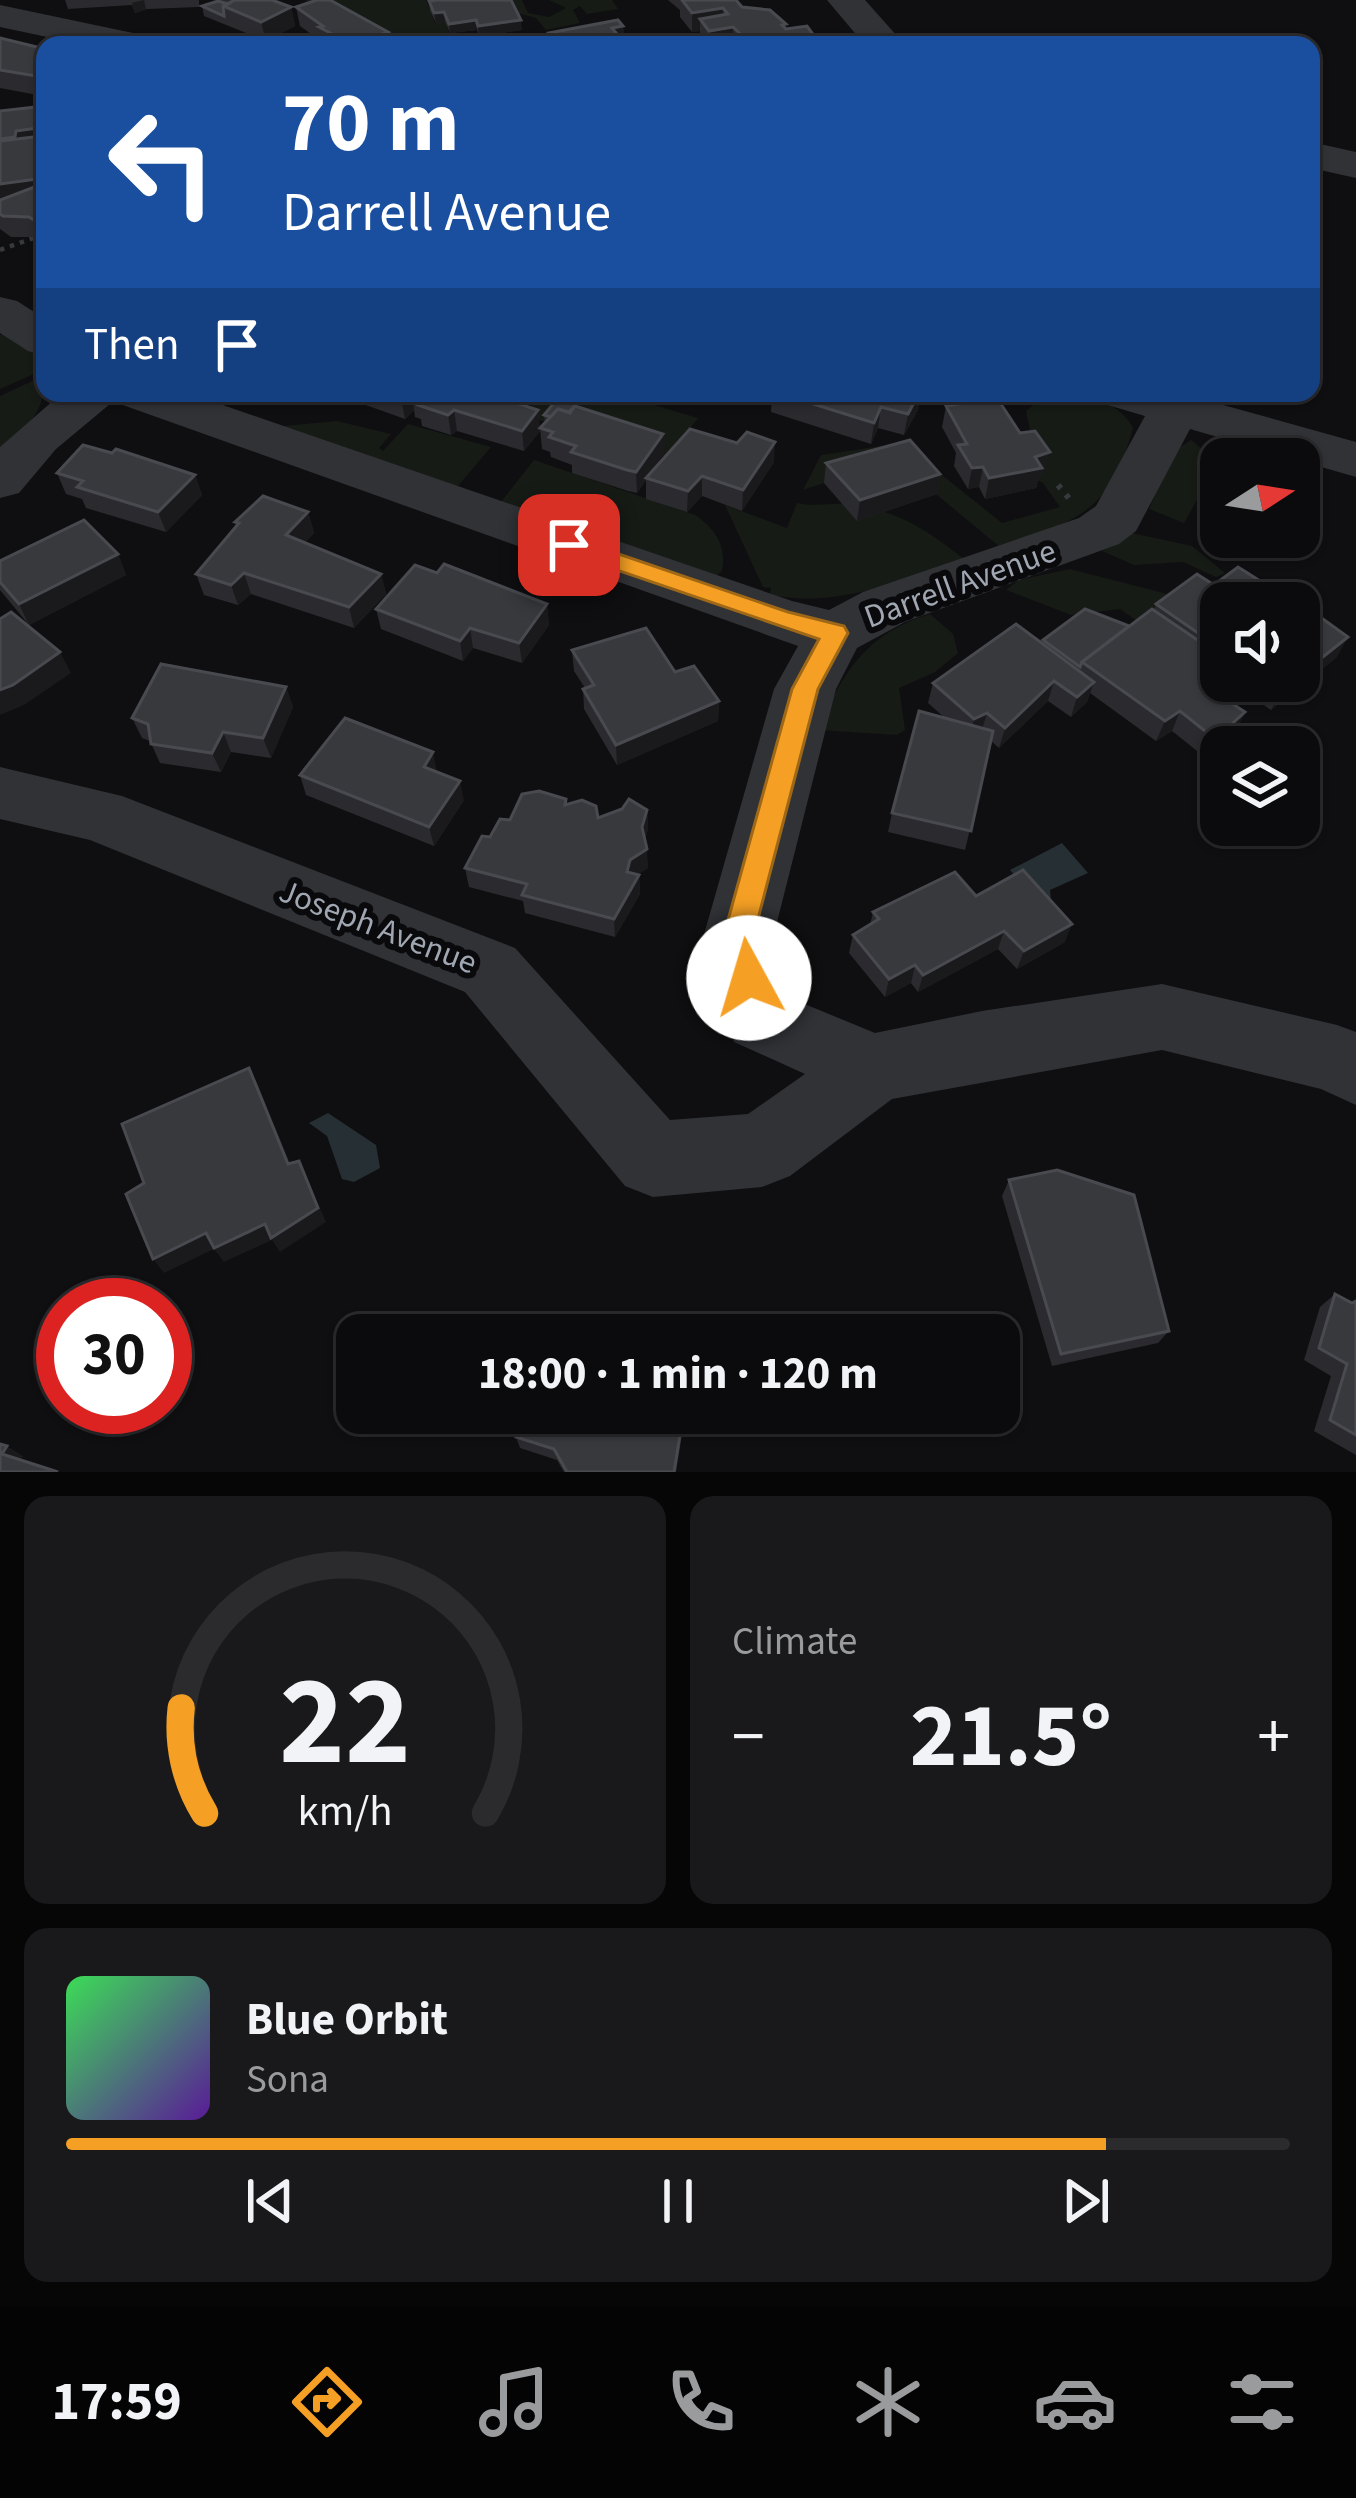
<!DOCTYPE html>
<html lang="en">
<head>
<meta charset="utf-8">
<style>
	body { margin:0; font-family:"Source Sans 3",sans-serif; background:#19191b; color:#f1f3f6; height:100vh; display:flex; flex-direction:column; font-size:45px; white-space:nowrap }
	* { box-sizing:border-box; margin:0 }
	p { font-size:39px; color:#9a9b9d }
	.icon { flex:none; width:66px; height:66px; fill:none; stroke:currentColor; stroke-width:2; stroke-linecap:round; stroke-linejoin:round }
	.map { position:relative; height:1472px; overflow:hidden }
	.details { display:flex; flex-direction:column; gap:24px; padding:24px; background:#060607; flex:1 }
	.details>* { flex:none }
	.hud { position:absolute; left:36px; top:36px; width:1284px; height:366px; border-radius:24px; box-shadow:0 3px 9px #0004,0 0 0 3px #2b2b2e; background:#1a4fa0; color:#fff; overflow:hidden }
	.needle { width:78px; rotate:78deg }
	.buttons { position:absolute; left:1200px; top:438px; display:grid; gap:24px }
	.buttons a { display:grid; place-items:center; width:120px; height:120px; border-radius:24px; background:#0b0b0d; box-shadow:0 3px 9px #0004,0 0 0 3px #2b2b2e; font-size:60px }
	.speed { position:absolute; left:36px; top:1278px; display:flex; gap:24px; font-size:60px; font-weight:700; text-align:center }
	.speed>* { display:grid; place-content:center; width:156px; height:156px; border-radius:50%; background:#0b0b0d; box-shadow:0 3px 9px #0004,0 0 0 3px #2b2b2e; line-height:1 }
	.speed .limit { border:18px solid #d22; background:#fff; color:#111 }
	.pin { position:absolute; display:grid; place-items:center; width:102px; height:102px; color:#fff; margin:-51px; border-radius:24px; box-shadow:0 6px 18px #0006 }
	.me { position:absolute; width:132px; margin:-66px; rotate:354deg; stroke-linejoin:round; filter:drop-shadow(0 0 9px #0008) }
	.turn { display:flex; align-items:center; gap:42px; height:252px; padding:0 48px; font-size:54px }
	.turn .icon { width:156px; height:156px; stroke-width:2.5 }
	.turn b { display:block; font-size:84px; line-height:102px }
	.then { display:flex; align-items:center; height:114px; padding:0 48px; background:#0003; gap:24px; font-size:45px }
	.big { font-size:90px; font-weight:700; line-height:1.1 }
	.details .card { flex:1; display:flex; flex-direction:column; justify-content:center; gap:18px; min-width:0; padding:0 42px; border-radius:24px; background:#19191b }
	.details .dial { align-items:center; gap:0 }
	.dial svg { height:312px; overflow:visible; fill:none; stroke:#2b2b2e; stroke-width:7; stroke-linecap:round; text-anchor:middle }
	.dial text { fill:#f1f3f6; stroke:none }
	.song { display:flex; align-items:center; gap:36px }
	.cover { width:144px; height:144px; border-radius:18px; background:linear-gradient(135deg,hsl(130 70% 55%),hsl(270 70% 35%)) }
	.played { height:12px; border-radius:6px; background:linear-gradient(90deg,#f5a024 85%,#2b2b2e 85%) }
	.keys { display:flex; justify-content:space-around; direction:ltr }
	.heat { display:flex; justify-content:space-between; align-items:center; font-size:66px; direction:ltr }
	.details .tiles { flex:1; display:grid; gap:24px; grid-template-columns:1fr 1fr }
	.card:last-child { grid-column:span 2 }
	.trip { position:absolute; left:336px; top:1314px; width:684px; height:120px; border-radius:24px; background:#0b0b0d; box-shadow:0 3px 9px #0004,0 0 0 3px #2b2b2e; font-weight:700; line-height:120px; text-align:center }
	.tab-bar { display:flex; height:192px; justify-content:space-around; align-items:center; background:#040405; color:#9a9b9d }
	.tab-bar .icon { width:84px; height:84px }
	.tab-bar .on { color:#f5a024 }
	.tab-bar b { font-size:54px; color:#f1f3f6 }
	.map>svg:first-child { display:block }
	.green { fill:#161b16 }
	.water { fill:#262f34 }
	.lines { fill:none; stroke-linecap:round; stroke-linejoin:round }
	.path-far1 { stroke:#36393d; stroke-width:4.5; stroke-dasharray:4.5 6; stroke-linecap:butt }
	.path { stroke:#36393d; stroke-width:6; stroke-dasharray:4.5 8; stroke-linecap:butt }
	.minor { fill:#303236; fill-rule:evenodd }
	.wall { fill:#2b2b2f }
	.shaded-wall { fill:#1a1a1d }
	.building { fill:#37393d; stroke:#484a4f; stroke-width:3 }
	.route { fill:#f5a024; stroke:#9f6817; stroke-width:3 }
	.labels { text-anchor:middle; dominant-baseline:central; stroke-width:12; stroke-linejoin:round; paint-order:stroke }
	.street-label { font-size:33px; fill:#a0a7b2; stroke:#0a0a0c }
</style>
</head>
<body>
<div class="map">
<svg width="1356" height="1472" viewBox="0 0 1356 1472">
	<rect width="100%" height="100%" fill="#0f0f11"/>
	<g class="green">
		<path d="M305,0H426L435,23L445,22L452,40L466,45H381L300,26L331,10Z"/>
		<path d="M512,0H522L528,13L549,17L566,8L549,0H612L618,9L587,14L580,6L573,10L580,23L546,30L536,18L517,13Z"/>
		<path d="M8,332L33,350L45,369L0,389V335Z"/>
		<path d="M45,375C45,413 28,426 0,452V396Z"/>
		<path d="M523,393H628L627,397L698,418L667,457L577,427L524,418L535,399Z"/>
		<path d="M1048,393C1077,393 1119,399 1133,428C1110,513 1077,520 1001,548L936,494L824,483L803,490L821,455L902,443L1002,523L1060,507L1043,483L1033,478L1041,444L1030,430L1026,411Z"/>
		<path d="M337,421L391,434L379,448L383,451L408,424L491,447L457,487L283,426Z"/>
		<path d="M1191,440L1218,462L1184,523L1149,509L1174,451Z"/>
		<path d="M534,460L695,515C715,528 727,547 722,571L714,578L501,502Z"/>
		<path d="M797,503C814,507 827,503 844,504C894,508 926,529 964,559C899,581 840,608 770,595L771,588L763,587L725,505L787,528Z"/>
		<path d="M1132,533L1192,546L1225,573L1216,577L1183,562L1134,565L1102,551Z"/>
		<path d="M1070,569L1183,598L1144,626L1120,609L1071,615L1006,590L1019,580Z"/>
		<path d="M930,614L953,634L958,653L935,672L899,688L905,730L897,735L819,730C841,672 869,632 930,614Z"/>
	</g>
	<g class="water">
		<path d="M1062,843L1088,873L1050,890L1051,900L1040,906L1010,870Z"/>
		<path d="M328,1113L376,1145L380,1168L354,1182L342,1179L327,1136L309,1123Z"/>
	</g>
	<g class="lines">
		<path class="path-far1" d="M0,250L36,237"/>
		<path class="path" d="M1058,485L1072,502"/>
		<g class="minor">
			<path d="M827,0H865L905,45H865Z"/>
			<path d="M0,5L152,37L158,45H85L0,27Z"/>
			<path d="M1311,142L1356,152V178L1311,168Z"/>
			<path d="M0,297L17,301L45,319V356L28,351L0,333Z"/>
			<path d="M62,393H188L792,601L829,610L863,592L1079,518L1096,506L1145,416L1104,404L1097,393H1180L1356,442V477L1190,429L1136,531L1119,544L905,622L857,648L836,689L773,938L790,998L875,1033L982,1011L1162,984L1337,1025L1356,1032V1105L1321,1089L1162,1050L892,1099L790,1176L762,1187L653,1197L625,1186L465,992L90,840L0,819V767L122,796L515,948L670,1120L748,1114L805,1074L734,1042L703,938L774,689L798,646L120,404L116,399L56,449L19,493L0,498V447Z"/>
		</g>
	</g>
	<g class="wall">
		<path d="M65,0H199V7L147,9L135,13L132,5L68,9Z"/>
		<path d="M220,0H272L291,7L295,26L266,41L204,16L202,6Z"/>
		<path d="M668,0H736L742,7L786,24V29L815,37V43L821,45H705L700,38V31L692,32L680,17V10Z"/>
		<path d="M429,1L522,30L479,36L477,30L450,33L445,22L436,23L430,11Z"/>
		<path d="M296,7L390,45H322V42L300,26Z"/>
		<path d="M623,26L624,36L619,37L626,45H553L550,42L549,33Z"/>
		<path d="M0,38L45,49V94L43,96L0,88Z"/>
		<path d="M0,111L45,178V242L36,237H11L0,229Z"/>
		<path d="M332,393H527L528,404L526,406L538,410L540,431L524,451L457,431L451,435L422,426L421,419L415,417L414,410L405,419Z"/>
		<path d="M772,393H921L918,410L904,435L878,428L871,444L771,412Z"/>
		<path d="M946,406L1044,473L1040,475L1036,488L985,499L979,487L968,489L954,466L956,453L942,427Z"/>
		<path d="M577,407L663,434V455L651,472L774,462L742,511L702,496L687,512L646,499V480L637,493L628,491L572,473V465L551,457L550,452L542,449L540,428L545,423L544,415Z"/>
		<path d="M826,463L940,474L937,494L857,521L824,483Z"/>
		<path d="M57,473L195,475L202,495L166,532L86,508L82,499L66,494Z"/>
		<path d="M308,512L314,533L304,543L381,574L386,594L354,628L251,594L238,605L204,595L196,574L236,526L235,522Z"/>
		<path d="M118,554L126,575L29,625L0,590V561Z"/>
		<path d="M437,573L547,604L549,625L522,663L473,648L463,661L381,629L376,609Z"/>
		<path d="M1214,585L1337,657L1271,710L1229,681H1299L1221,603V675L1209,688L1245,712L1235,732L1206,758L1172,731L1156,741L1090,693L1087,702L1071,717L1048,701L999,748L991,741L965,850L888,832L892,813L945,718L928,703L933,683L1042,643L1043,640L1129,626L1154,610L1156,604Z"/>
		<path d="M572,650L675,672L719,701L718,721L617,765L584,709L583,689L585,688L574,671Z"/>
		<path d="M286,687L293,707L271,758L231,752L221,772L160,763L150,741L142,738L132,718Z"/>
		<path d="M437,772L464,800L434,846L306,795L300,775Z"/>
		<path d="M566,799V804L598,818L647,810L648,829L645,839L648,868L637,875H639L640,894L615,937L525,913L523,901L469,887L465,868L490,837Z"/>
		<path d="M976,896L1065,942L1017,969L998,949L918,992L911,983L885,997L849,953L853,935L870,925L873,912Z"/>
		<path d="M1009,1180L1169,1331L1158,1343L1052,1366L1002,1196Z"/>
		<path d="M1335,1294L1352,1303L1356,1301V1455L1314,1431L1331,1376L1304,1360L1320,1307Z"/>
		<path d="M683,1428L676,1472H564L557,1460L520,1448L516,1437Z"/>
	</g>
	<g class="shaded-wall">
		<path d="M144,0L146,10L135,13L132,3Z"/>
		<path d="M291,7L295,26L266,41L261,22Z"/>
		<path d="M723,8V27L700,19V31L692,32V13Z"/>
		<path d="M444,12L445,22L436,23L434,13Z"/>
		<path d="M476,20L477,30L450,33L449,24Z"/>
		<path d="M521,20L522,30L479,36L478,26Z"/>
		<path d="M786,24L785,42L815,37L814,45H764L782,25Z"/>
		<path d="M623,26L624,36L612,38V28Z"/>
		<path d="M733,27V45H709V31Z"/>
		<path d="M388,32L390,45H353Z"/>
		<path d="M45,70V94L43,96L36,76Z"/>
		<path d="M45,127V199L0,205V139L16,131Z"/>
		<path d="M406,393H430L412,396L414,410L405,419L401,398Z"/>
		<path d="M519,393H527L528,404L515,423L513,402Z"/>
		<path d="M919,393H921L918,410L904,435L908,414Z"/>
		<path d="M881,407L878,428L871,444L874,423Z"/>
		<path d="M454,410L457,431L451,435L448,415Z"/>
		<path d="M538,410L540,431L524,451L522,431Z"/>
		<path d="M663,434V455L637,493L636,472Z"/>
		<path d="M775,442L774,462L742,511L743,490Z"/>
		<path d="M1050,452L1044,473L1040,475L1036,488L985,499L989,478L1035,457Z"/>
		<path d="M983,467L979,487L968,489L972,468Z"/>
		<path d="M940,474L937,494L857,521L860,500Z"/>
		<path d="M195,475L202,495L166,532L158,512Z"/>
		<path d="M702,476V496L687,512L688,491Z"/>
		<path d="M308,512L314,533L292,556L286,535Z"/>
		<path d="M118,554L126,575L29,625L19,604Z"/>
		<path d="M244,573L251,594L238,605L231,585Z"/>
		<path d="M381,574L386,594L354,628L349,607Z"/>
		<path d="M547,604L549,625L522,663L519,643Z"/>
		<path d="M470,628L473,648L463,661L460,641Z"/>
		<path d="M1348,637L1337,657L1271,710L1282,690L1293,681H1299V676Z"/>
		<path d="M60,652L71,673L24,705L0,715V690Z"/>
		<path d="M1221,665V672L1218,680L1193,704L1202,684Z"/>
		<path d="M1054,681L1048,701L999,748L1005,728Z"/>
		<path d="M1094,682L1087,702L1071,717L1077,697Z"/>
		<path d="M286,687L293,707L271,758L263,738Z"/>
		<path d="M719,701L718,721L617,765L616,745Z"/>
		<path d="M1180,711L1172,731L1156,741L1165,721Z"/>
		<path d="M1245,712L1235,732L1206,758L1215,739Z"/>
		<path d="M987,713L981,733L969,739L974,719Z"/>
		<path d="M223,732L231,752L221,772L212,753Z"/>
		<path d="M433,752L437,772L424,767Z"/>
		<path d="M460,781L464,800L434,846L429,827Z"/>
		<path d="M647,810L648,829L643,846L642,827Z"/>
		<path d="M647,849L648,868L631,879L627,872L630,860Z"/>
		<path d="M639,875L640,894L615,937L614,919Z"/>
		<path d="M1072,924L1065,942L1017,969L1024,951Z"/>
		<path d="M1004,931L998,949L918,992L923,975Z"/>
		<path d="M915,965L911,983L885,997L889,979Z"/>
		<path d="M249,1068L258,1085L297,1180L288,1164Z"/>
		<path d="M299,1161L326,1222L280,1252L272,1240L224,1262L214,1249L164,1273L153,1259L206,1233Z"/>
		<path d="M7,1446L23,1456L18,1464L2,1454Z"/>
	</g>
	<g class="building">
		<path d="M235,0H272L291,7L261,22L223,6Z"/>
		<path d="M317,0H330L388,32L353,45L319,27L323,26L296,7Z"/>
		<path d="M437,0H511L521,20L478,26L476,20L449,24L444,12L434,13L429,1Z"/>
		<path d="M682,0H736L742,7L770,10L786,24L782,25L786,29L807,26L815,37L752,45L733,27L709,31L700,19L728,14L723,8L692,13Z"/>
		<path d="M218,1L228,4L223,6L224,16L202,6Z"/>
		<path d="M618,20L623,26L612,28L626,45H573L571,43H559L549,33Z"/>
		<path d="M0,38L45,49V70L36,76L0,70Z"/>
		<path d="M382,40L387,45H362Z"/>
		<path d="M45,106V127L16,131L15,137L0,139V111Z"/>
		<path d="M42,136L37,159L45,158V178L0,184V141Z"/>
		<path d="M45,183V227L29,217L3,216L0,214V200Z"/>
		<path d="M387,393H406L401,398Z"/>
		<path d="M414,393H519L513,402L538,410L522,431L454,410L448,415L418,405L423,400L412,396Z"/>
		<path d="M778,393H919L908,414L881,407L874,423Z"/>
		<path d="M559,397L577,403L569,412L558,409L551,417L544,415Z"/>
		<path d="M997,398L1020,433L1035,431L1050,452L1035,457L1042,468L989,478L983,467L972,468L958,445L967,444L946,406Z"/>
		<path d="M575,406L663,434L636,472L627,470L571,452L576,446L549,437L553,432L540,428L558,409L570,413Z"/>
		<path d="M690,429L737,443L747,432L775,442L743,490L702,476L688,491L646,478Z"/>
		<path d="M910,440L940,474L860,500L826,463Z"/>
		<path d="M83,445L112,453L116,449L195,475L158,512L77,487L83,481L57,473Z"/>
		<path d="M263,496L308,512L286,535L381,574L349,607L244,573L231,585L196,574L239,523L235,522Z"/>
		<path d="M84,520L118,554L19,604L0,582V561Z"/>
		<path d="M444,564L547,604L519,643L470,628L460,641L376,609L415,565L437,573Z"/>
		<path d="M1238,567L1287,598L1291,596L1348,637L1299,676V603H1221V649L1156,604L1197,574L1214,585Z"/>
		<path d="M1085,609L1129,626L1082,662L1080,667L1043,640Z"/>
		<path d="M1152,609L1221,656V665L1202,684L1245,712L1215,739L1180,711L1165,721L1082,662Z"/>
		<path d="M11,612L60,652L13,685L0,690V619Z"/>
		<path d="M1016,624L1094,682L1077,697L1054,681L1005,728L987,713L974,719L933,683Z"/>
		<path d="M646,628L675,672L694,666L719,701L616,745L583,689L594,685L572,650Z"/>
		<path d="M161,664L286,687L263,738L223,732L212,753L151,744L148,724L132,718Z"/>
		<path d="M1268,681H1293L1282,690Z"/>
		<path d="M919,711L993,731L971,831L892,813Z"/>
		<path d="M345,718L433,752L424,767L460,781L429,827L300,775Z"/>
		<path d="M539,791L566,799L565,805L582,800L596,806L598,818L622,809L629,799L647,810L642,827L647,849L630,860L627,872L639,875L614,919L522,895L527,884L465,868L482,836L490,837L500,819L510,820L522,794Z"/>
		<path d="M1023,870L1072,924L1024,951L1004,931L923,975L915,965L889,979L853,935L879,919L873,912L955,872L976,896Z"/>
		<path d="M249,1068L288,1164L299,1161L318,1208L271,1238L265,1224L214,1248L206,1233L153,1259L126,1194L144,1183L122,1124Z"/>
		<path d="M1057,1170L1134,1195L1169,1331L1061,1354L1009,1180Z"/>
		<path d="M1335,1294L1352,1303L1356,1301V1435L1330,1420L1347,1364L1319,1348Z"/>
		<path d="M576,1331L597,1335H575Z"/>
		<path d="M522,1413H674L683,1417L674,1472H567L554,1449L516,1437Z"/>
		<path d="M0,1444L7,1446L2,1454L58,1472H0Z"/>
	</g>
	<path class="route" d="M569,537L788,612L844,626L848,633L818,689L753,938L765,978L760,988L749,992L738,988L723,938L792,689L819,639L561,551V539Z"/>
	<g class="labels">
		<g class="street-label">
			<text transform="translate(960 584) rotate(-20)">Darrell Avenue</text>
			<text transform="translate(378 927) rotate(21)">Joseph Avenue</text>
		</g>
	</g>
</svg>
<div class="buttons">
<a><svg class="needle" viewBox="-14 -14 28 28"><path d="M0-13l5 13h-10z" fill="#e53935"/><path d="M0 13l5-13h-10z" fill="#9a9b9d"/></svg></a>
<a><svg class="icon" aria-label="sound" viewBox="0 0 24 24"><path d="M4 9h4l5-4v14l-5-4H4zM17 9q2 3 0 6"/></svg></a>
<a><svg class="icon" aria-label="layers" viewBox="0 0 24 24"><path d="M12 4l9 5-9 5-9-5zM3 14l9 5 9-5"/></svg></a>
</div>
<div class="speed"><div class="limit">30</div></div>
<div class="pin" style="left:569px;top:545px;background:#d93025"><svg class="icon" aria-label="arrive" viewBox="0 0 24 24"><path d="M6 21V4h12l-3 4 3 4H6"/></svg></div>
<svg class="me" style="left:749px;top:978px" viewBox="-20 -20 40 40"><circle r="19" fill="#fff"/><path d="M0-13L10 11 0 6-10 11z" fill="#f5a024"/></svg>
<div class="trip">18:00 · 1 min · 120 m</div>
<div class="hud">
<div class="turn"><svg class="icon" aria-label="left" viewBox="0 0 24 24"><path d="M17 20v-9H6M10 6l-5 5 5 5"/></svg><div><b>70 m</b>Darrell Avenue</div></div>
<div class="then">Then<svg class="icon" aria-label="arrive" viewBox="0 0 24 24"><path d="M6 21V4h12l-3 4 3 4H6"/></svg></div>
</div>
</div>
<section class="details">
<div class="tiles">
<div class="card dial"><svg viewBox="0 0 100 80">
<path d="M14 69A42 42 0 1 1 86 69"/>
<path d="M14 69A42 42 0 0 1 8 42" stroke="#f5a024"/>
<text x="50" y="56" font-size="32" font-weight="700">22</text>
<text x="50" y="72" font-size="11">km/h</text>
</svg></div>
<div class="card"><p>Climate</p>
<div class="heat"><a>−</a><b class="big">21.5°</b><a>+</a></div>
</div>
<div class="card">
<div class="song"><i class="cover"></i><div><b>Blue Orbit</b><p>Sona</p></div></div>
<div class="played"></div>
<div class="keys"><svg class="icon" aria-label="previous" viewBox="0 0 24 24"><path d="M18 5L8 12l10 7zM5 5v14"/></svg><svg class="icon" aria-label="pause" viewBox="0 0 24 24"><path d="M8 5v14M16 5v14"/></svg><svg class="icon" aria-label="next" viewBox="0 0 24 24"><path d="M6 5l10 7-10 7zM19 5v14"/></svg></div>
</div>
</div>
</section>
<nav class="tab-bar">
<b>17:59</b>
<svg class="icon on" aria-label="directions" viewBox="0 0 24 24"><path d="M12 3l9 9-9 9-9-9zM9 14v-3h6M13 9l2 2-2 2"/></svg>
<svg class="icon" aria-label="music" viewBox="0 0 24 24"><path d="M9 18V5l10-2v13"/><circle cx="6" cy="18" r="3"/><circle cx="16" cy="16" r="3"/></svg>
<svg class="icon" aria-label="phone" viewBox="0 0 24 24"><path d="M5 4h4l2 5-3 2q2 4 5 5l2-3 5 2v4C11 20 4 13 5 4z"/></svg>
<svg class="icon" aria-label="climate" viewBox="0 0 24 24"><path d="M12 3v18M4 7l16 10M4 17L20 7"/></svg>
<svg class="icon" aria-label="car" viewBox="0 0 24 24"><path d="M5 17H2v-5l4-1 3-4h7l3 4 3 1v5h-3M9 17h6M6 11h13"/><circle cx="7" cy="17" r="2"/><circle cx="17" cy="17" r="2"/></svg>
<svg class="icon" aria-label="filters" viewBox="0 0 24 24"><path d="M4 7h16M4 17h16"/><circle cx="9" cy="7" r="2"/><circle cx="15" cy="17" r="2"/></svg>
</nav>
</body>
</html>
